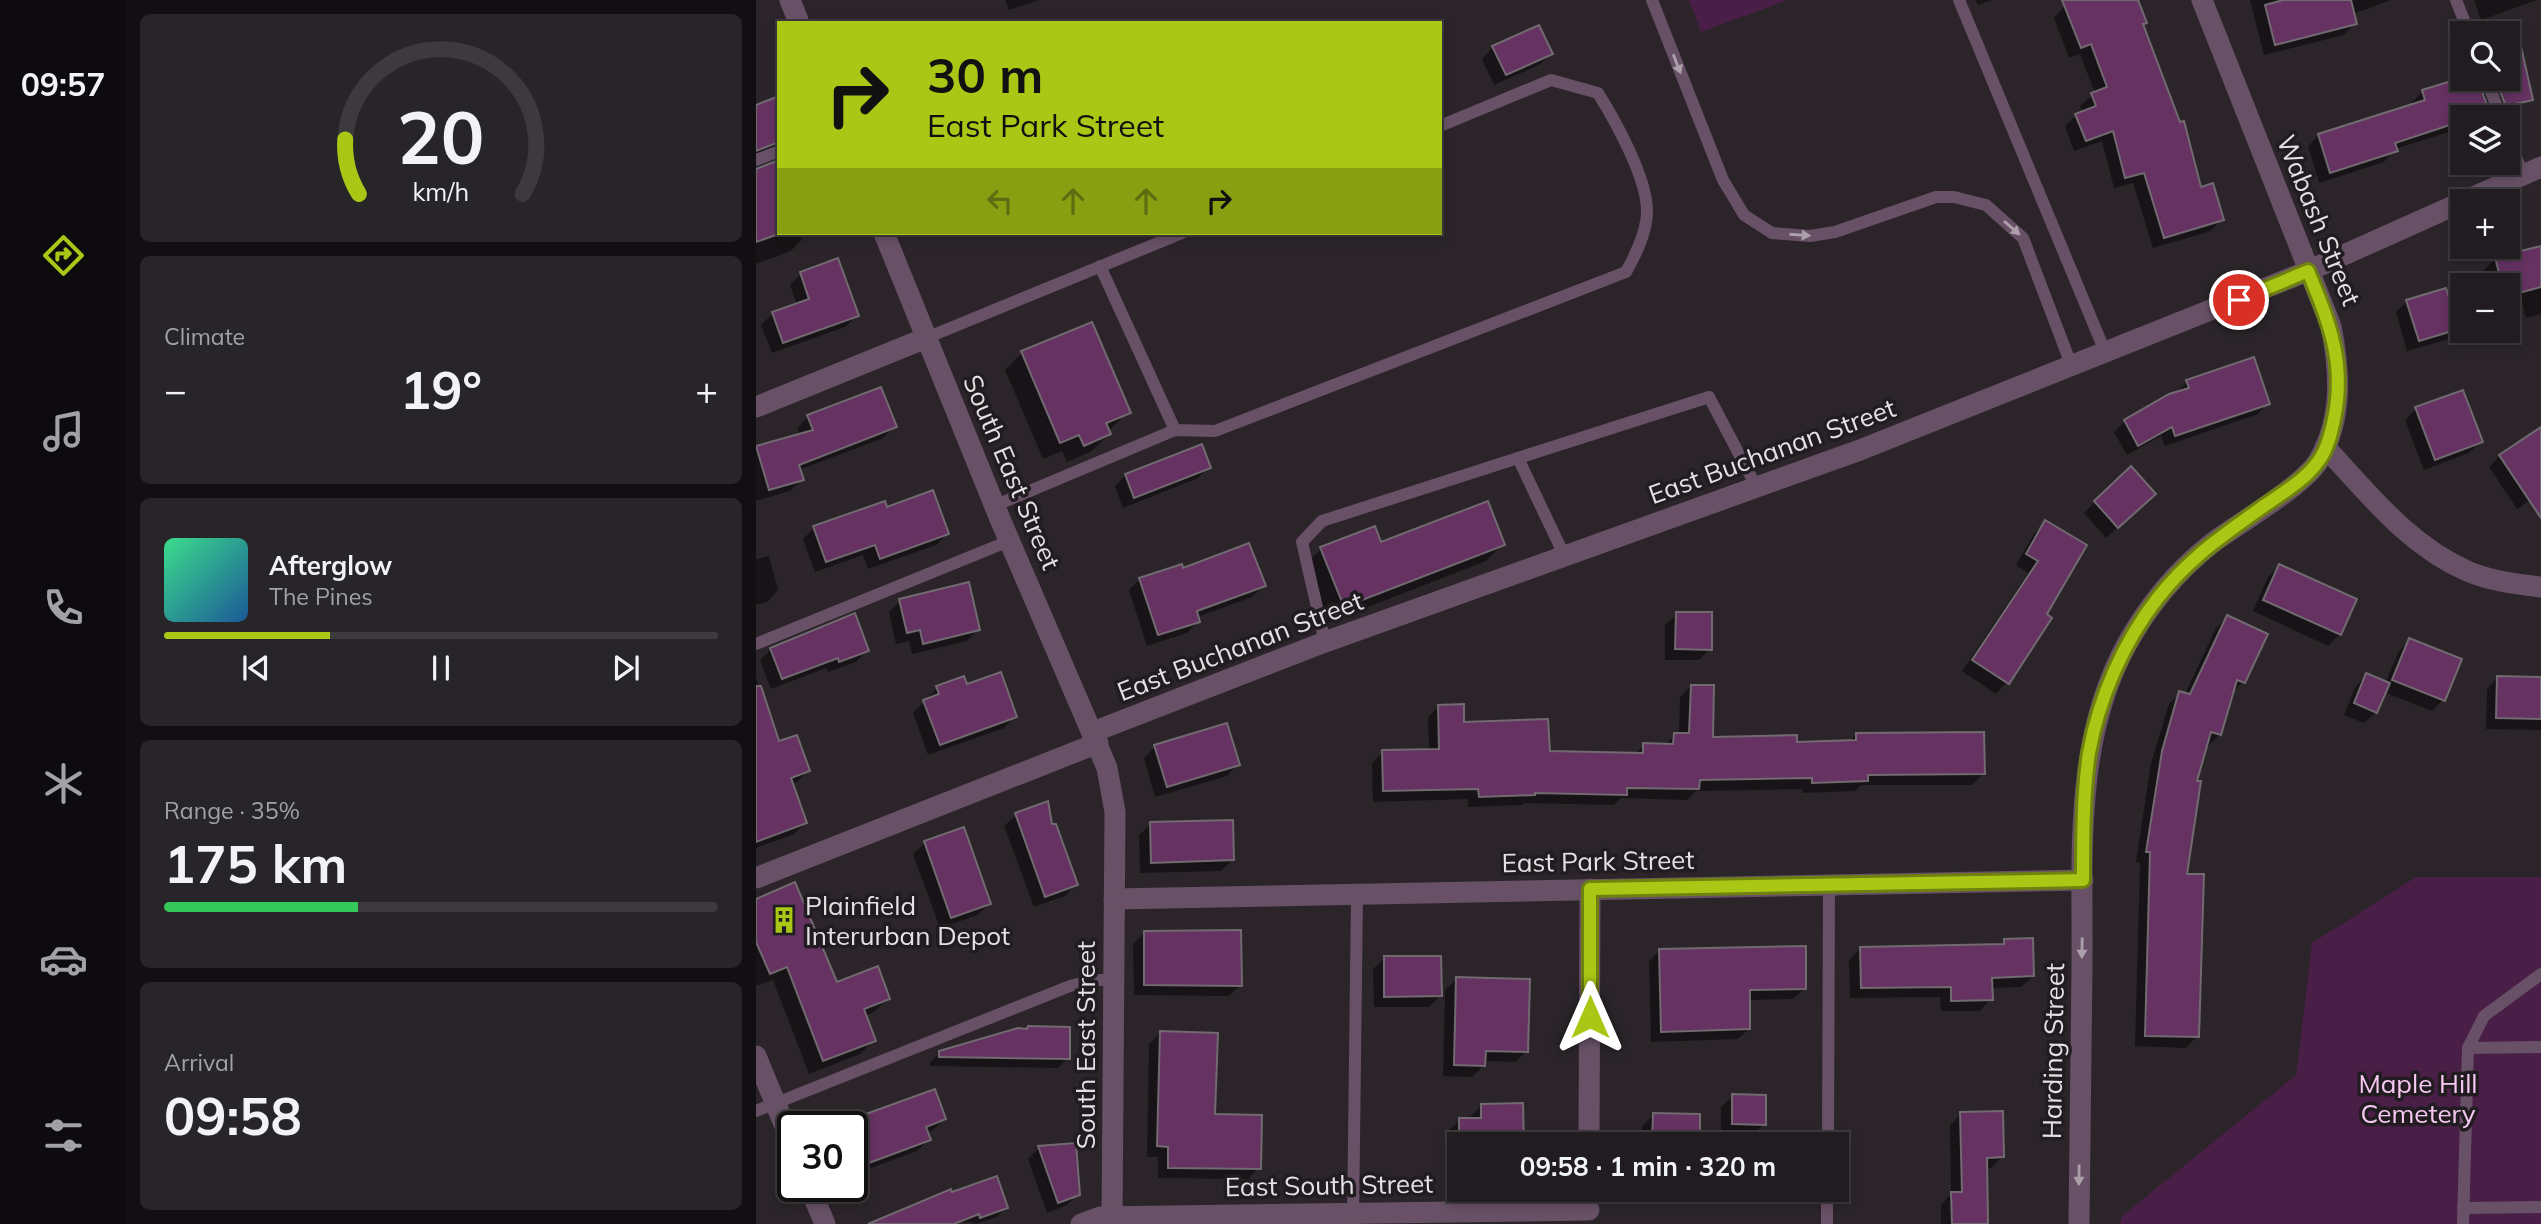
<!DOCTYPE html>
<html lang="en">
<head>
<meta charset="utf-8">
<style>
	body { margin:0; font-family:Mulish,sans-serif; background:#282529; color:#f1f3f6; height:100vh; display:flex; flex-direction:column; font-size:26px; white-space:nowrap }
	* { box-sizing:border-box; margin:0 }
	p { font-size:23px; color:#a2a1a5 }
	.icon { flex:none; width:38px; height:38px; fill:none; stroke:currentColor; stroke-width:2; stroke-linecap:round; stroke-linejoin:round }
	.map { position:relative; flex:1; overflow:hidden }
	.details { display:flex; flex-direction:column; gap:14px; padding:14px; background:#120f12; width:630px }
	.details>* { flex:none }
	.banner { position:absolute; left:21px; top:21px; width:665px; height:214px; border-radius:0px; box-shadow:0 4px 10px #0003,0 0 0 2px #3d3a3e; background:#abc716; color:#111; overflow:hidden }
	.tools { position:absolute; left:1694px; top:21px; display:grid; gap:14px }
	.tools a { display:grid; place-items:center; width:70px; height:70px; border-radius:0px; background:#201c20; box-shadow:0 4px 10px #0003,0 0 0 2px #3d3a3e; font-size:35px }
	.speed { position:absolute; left:21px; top:1111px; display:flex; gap:14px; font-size:35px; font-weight:700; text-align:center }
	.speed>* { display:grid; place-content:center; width:91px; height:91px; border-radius:50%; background:#201c20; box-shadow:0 4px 10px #0003,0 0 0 2px #3d3a3e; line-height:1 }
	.speed .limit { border:4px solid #111; border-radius:10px; background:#fff; color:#111 }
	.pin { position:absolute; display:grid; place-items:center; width:60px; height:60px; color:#fff; margin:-30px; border:4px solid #fff; border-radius:50%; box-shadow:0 2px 7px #0007 }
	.me { position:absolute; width:77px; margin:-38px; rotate:0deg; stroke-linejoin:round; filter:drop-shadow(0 0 5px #0008) }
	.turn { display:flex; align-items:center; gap:24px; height:147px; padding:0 35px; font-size:32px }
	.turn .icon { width:91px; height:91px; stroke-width:2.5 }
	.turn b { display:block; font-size:49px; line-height:60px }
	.lanes { display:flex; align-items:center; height:66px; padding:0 35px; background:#0003; justify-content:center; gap:35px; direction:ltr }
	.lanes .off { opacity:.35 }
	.big { font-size:52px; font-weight:700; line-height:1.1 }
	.details .card { flex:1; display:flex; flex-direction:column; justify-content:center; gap:10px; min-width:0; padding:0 24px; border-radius:10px; background:#282529 }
	.details .dial { align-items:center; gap:0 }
	.dial svg { height:182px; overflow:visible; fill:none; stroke:#3d3a3e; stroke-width:7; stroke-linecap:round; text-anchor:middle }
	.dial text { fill:#f1f3f6; stroke:none }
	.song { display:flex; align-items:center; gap:21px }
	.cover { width:84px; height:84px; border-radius:10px; background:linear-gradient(135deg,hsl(150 70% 55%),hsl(210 70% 35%)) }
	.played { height:7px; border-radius:4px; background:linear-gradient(90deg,#abc716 30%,#3d3a3e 30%) }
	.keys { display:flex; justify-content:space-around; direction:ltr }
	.heat { display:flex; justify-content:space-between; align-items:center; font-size:38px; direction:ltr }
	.charge { height:10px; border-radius:5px; background:linear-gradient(90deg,#34c759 35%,#3d3a3e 0) }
	.trip { position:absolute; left:691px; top:1132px; width:402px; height:70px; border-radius:0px; background:#201c20; box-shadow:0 4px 10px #0003,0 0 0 2px #3d3a3e; font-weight:700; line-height:70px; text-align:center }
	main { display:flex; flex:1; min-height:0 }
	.dock { display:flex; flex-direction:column; width:126px; justify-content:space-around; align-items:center; background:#0d0b0d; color:#a2a1a5 }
	.dock .icon { width:49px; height:49px }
	.dock .selected { color:#abc716 }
	.dock b { font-size:32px; color:#f1f3f6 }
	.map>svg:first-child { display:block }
	.green { fill:#491e47 }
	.shadow { fill:#0007; fill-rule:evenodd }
	.building { fill:#653262; stroke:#716a70; stroke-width:2 }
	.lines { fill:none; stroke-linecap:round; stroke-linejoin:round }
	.lane { stroke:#685166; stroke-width:12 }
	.street { stroke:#685166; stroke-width:21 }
	.oneway { fill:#aca0ab }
	.route-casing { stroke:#6f810e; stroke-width:18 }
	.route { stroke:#abc716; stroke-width:12 }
	.labels { text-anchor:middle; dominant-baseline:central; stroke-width:7; stroke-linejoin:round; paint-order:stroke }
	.street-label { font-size:26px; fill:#e4e0e3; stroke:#211c20 }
	.poi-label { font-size:26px; fill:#e4e0e3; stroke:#211c20; text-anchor:start }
	.park-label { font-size:26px; fill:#f6c7f1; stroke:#211c20 }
</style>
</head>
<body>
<main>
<nav class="dock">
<b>09:57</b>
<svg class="icon selected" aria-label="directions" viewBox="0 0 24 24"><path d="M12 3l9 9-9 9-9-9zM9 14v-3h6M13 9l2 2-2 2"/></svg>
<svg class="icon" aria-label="music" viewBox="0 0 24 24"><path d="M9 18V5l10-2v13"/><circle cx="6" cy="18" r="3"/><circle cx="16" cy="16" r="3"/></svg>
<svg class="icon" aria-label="phone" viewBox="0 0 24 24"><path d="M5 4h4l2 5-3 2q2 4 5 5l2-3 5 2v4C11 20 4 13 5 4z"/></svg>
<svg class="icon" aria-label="climate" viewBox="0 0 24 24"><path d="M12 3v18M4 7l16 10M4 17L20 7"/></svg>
<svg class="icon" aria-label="car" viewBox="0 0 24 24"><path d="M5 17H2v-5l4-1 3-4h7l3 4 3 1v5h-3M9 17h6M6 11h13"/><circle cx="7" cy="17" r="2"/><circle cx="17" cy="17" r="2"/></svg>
<svg class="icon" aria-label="filters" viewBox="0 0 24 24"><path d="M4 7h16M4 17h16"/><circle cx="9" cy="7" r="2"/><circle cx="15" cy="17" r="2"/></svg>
</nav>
<section class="details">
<div class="card dial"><svg viewBox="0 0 100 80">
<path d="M14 69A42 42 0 1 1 86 69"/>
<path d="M14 69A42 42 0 0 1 8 45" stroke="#abc716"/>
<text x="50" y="56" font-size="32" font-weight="700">20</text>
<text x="50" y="72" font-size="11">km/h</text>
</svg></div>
<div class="card"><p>Climate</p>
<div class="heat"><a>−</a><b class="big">19°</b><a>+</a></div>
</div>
<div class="card">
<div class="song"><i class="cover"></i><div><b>Afterglow</b><p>The Pines</p></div></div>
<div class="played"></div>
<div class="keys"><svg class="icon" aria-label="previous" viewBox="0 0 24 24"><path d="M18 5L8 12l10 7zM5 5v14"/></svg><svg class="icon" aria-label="pause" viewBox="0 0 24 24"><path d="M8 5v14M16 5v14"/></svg><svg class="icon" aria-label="next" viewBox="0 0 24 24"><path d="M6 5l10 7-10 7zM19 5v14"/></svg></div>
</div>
<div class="card"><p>Range · 35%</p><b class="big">175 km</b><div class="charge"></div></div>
<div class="card"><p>Arrival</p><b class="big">09:58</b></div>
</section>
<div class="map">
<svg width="1785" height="1224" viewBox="0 0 1785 1224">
	<rect width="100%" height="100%" fill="#2b252a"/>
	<g class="green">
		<path d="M933,0H1032L945,32Z"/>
		<path d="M1660,877H1785V1224H1364L1366,1216L1540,1075L1556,943Z"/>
	</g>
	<g class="shadow">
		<path d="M249,0H283L253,10Z"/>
		<path d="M1220,0H1236L1222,5Z"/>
		<path d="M1325,0H1380L1389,22L1385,26L1444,189L1466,219L1455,231L1397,248L1377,183L1358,188L1346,141L1318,151L1309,126L1320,115L1327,113L1324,106L1339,93L1324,54L1313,58L1298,18L1309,6Z"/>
		<path d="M1494,0H1635L1597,14L1599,23L1588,35L1508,55Z"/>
		<path d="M1718,0H1781L1725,20Z"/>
		<path d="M737,47L795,54L783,65L738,85L726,59Z"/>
		<path d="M1708,79H1712L1725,111L1719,117H1706V128L1639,149L1628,162L1563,183L1552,146L1563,135L1656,106L1655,103L1667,92Z"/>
		<path d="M23,98V148L0,157V107Z"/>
		<path d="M0,170L23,233H44L46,239L35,251L0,264Z"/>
		<path d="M1782,248L1785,251V314L1770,318L1765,299L1752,303V285H1732L1728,270L1739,259Z"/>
		<path d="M45,274L101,316L89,327L16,353L5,325L16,314L41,305L34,285Z"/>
		<path d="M1651,301L1701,329L1690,340L1651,351L1640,312Z"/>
		<path d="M266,353L372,412L352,431L353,434L336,451L311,462L306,451L287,459L249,370ZM355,420V423L343,428L341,425Z"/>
		<path d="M1431,382L1512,403L1502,414L1409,446L1405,436L1371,455L1358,432L1369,421L1421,392Z"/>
		<path d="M1660,409L1724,442L1713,453L1668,470L1649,420Z"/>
		<path d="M52,417L139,426L127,438L43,470L46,480L34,491L0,501V448L44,436L41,428Z"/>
		<path d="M1785,430V493L1761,509L1733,467L1744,456Z"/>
		<path d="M453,467L442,478L367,508L359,486L370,475Z"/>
		<path d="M1339,502L1386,505L1350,538L1328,513Z"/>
		<path d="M129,509L191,534L180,545L112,569L107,555L59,572L47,539L58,528Z"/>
		<path d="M1290,522L1329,546L1251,682L1240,694L1206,671L1272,573L1260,565L1278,534Z"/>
		<path d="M624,544H747L730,561L571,623L548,566L565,549Z"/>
		<path d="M13,556L22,590L11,602L0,605V559Z"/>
		<path d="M1523,566L1599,600L1584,634L1572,646L1497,611L1512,577Z"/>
		<path d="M426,570L508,585L496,597L441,617L442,621L431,633L391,646L373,590L384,579Z"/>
		<path d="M144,601L222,629L211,641L156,654L153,641L140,644L133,612Z"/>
		<path d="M921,614L954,649L943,660H909V625Z"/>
		<path d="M1472,617L1487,682L1475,694L1464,734L1453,745L1450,744L1439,782L1429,875L1441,1036L1430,1048L1379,1046L1384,863L1380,862L1395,763L1413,704L1424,693L1429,694L1460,628Z"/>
		<path d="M1654,640L1687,700L1676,711L1628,692L1620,712L1608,723L1588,715L1600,686L1611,675L1629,683L1643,651Z"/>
		<path d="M15,649L111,651L100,662L72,672L70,668L15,689L4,660Z"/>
		<path d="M0,677L22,743L52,771L41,782L35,784L49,823L38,834L0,848Z"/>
		<path d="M1742,677L1785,679V730L1730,729L1731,689Z"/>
		<path d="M210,686L259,717L248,728L172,755L157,713L181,688Z"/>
		<path d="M935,686L955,738L1039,744L1093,742L1100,734L1227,774L1216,785H1105L1099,791L1046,793V789L940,791L931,800L865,798L858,805L768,803L766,805L712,807V799L617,802L616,763L627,752L673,751L672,717L683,706L706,724L792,753L878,755L888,745L907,746L919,735H923L924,697Z"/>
		<path d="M399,747L482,764L471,776L399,797L388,758Z"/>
		<path d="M291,804L295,826L320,885L309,896L278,907L248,826L260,815Z"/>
		<path d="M395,824L477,859L465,871L384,873L383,835Z"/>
		<path d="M169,843L233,904L222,915L184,928L157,854Z"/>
		<path d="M0,901L80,984L132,999L118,1012L109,1016L118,1040L104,1054L53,1074L17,980L0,986Z"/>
		<path d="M388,933L484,985L473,996L378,995L377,944Z"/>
		<path d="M1249,941L1277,976L1265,987L1235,988V999L1224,1011H1185L1184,997L1094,998L1093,960L1104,949L1243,946Z"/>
		<path d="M903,951L1048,989L1037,999L992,1000L993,1029L982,1039L895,1042L893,961Z"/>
		<path d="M629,958L684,996L673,1007H618L617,969Z"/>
		<path d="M701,979L771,1051L759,1062L728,1061V1065L716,1077L687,1076L689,990Z"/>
		<path d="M405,1032L457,1116L503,1168L492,1179L402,1178V1157H391L393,1044Z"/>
		<path d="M184,1053L312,1058L302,1068L174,1066V1062Z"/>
		<path d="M178,1091L188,1119L177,1130L170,1133L173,1139L161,1151L96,1175V1127H80Z"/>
		<path d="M977,1096L1008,1124L997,1135H965V1107Z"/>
		<path d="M765,1105L766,1144H704V1173H693L692,1131L704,1120H714V1117L725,1106Z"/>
		<path d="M1205,1114L1246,1157L1235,1168H1230V1224H1185V1205L1195,1194L1194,1125Z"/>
		<path d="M897,1115L942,1116V1144H886V1126Z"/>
		<path d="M283,1148L322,1194L311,1205L291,1213L272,1159Z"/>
		<path d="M195,1194L250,1207L241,1217L220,1224L213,1222L124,1224Z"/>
	</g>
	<g class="building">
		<path d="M1306,0H1382L1391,23L1387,24L1424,122L1428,121L1445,187L1457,183L1468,220L1408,238L1388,173L1369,178L1357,131L1330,141L1319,114L1340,106L1335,93L1351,87L1335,44L1325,48Z"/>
		<path d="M1527,0H1595L1601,24L1519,45L1509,5Z"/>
		<path d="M783,25L797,54L750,75L736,46Z"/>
		<path d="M1762,33L1777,100L1750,106L1739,79H1752V34Z"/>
		<path d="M1702,79H1721L1733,110L1721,113L1722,116L1706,117V121L1639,143L1642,151L1574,173L1562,134L1669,100L1666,90Z"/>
		<path d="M23,96V142L0,151V105Z"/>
		<path d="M23,160V234L0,242V169Z"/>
		<path d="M1785,246V287L1752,296V285H1746L1739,257Z"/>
		<path d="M82,258L103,316L27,343L16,312L53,299L44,272Z"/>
		<path d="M1690,288L1703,329L1663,341L1650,300Z"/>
		<path d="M336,322L375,413L350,423L355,434L328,446L323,435L304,443L265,351Z"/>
		<path d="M1498,357L1514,404L1419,436L1416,427L1382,446L1368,420L1413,394L1433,388L1430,380Z"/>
		<path d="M125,387L141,427L43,465L48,480L13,490L0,446L57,430L51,415Z"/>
		<path d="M1707,390L1727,442L1679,460L1659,407Z"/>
		<path d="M1785,427V518L1743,455Z"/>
		<path d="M446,444L455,468L378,498L369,474Z"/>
		<path d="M1375,466L1400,494L1362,528L1338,501Z"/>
		<path d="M177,490L193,534L124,559L119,545L70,562L57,526L129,501L131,507Z"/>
		<path d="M732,501L749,545L588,607L564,547L619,526L625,542Z"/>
		<path d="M1289,520L1331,545L1291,614L1296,618L1253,684L1216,660L1282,561L1270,554Z"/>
		<path d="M493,543L510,586L441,611L444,622L402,635L383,578L426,564L427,568Z"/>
		<path d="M1523,564L1601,599L1585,635L1507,600Z"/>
		<path d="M213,582L224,630L167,644L164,630L151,633L143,599Z"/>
		<path d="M920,612H956V650L919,649Z"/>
		<path d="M99,613L113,651L83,662L82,658L26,679L14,648Z"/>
		<path d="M1471,615L1512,634L1489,683L1481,680L1465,735L1455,732L1441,781H1445L1431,874H1448L1443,1037L1389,1036L1394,852H1390L1406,751L1423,691L1434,694Z"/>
		<path d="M1653,638L1706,659L1689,701L1636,680Z"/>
		<path d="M245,672L261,717L184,745L167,700L183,694L180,686L208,676L211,684Z"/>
		<path d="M1610,673L1634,683L1621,713L1598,703Z"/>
		<path d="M1741,676L1785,677V719L1740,718Z"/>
		<path d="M935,685H958L957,737L1041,735V742L1100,740V733L1228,732L1229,774L1112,775V781L1056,783V778L944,780L943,789L871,788V795L779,793V795L723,797L722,789L627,791L626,750L683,749L682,705L708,704V722L792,719L794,751L887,753V743L917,744L918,733H933Z"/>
		<path d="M0,686H5L23,741L41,735L54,771L35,778L51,823L0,842Z"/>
		<path d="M471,723L484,765L411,787L398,745Z"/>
		<path d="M292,801L296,824H300L322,885L289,897L259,813Z"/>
		<path d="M477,820L478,860L395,863L394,822Z"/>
		<path d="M208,827L235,904L195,918L168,841Z"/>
		<path d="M39,882L81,982L122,966L134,999L108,1009L120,1041L67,1061L31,967L14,974L0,942V899Z"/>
		<path d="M485,930L486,986L388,985V931Z"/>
		<path d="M1277,938L1278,976L1236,978L1237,1000L1195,1001V987L1105,988L1104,947L1248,944V939Z"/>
		<path d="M1050,946V989L994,990V1029L905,1032L903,949Z"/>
		<path d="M628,956H685L686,996L628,997Z"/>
		<path d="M700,977L774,979L772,1052L730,1051L729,1066L698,1065Z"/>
		<path d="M272,1026L314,1027V1059L183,1057V1051L262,1028L271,1029Z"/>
		<path d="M404,1031L462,1033L459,1114L506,1115L505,1169L412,1168V1147L401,1146Z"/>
		<path d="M179,1089L190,1119L170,1127L175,1140L105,1166L96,1143V1119Z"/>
		<path d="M976,1094L1010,1095V1125L976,1124Z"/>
		<path d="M767,1103L768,1144H703V1118H725V1104Z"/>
		<path d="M1247,1111L1248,1157L1231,1158L1232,1224H1196L1195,1192H1206L1204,1112Z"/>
		<path d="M897,1113L944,1114V1144H896Z"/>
		<path d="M320,1143L324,1195L302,1203L282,1146Z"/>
		<path d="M241,1176L252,1208L224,1218L223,1214L198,1224H112L195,1189L196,1192Z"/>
	</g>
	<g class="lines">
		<g class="lane">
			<path d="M896,0L967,180L988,215L1016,233L1054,236L1079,232L1180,197H1198L1230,205L1267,238L1316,367"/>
			<path d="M1203,0L1350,354"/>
			<path d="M1700,0L1713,33"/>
			<path d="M1730,79L1745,117"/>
			<path d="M1752,135L1767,175"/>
			<path d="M0,160L23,151"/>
			<path d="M344,266L419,430"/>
			<path d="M170,338L426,233"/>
			<path d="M762,458L953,397L1001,488"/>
			<path d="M238,506L419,430L459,431L870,272C880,254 891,232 891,211C891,178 860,122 842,93L795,80L684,126"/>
			<path d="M569,642L546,542L566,521L762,458L809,557"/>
			<path d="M0,644L253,541"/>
			<path d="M1712,1048L1785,1047"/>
			<path d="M0,1111L314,986L337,980H357"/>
			<path d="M1072,1144L1073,885"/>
			<path d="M1707,1208L1785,1207"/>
			<path d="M597,1224L601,894"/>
			<path d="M1071,1224V1190"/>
			<path d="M1707,1224L1712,1048L1728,1016L1785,974"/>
		</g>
		<g class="street">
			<path d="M34,0L43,23"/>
			<path d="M1708,201L1785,167"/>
			<path d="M128,233L244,519L351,768L359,812L356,1224"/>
			<path d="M0,407L170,338"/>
			<path d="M1569,447C1613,494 1651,544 1711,571C1734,581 1760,584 1785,587"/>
			<path d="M337,732L569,642L1104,450L1552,271L1706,202"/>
			<path d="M0,878L342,743"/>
			<path d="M358,899L1327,880"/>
			<path d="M0,1056L37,1146"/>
			<path d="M833,1144L834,889"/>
			<path d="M53,1186L69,1224"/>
			<path d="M325,1224L344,1217L833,1210"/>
			<path d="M1323,1224C1324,1138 1325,1051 1326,965C1327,859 1317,741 1371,644C1392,606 1421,571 1455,544C1481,524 1549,485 1563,460C1587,418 1584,371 1575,326L1446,0"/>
		</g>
	</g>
	<defs><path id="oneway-solid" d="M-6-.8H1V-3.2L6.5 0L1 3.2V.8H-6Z" transform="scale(1.75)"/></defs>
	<g class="oneway">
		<use href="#oneway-solid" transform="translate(921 64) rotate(69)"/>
		<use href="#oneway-solid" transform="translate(1256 228) rotate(41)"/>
		<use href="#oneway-solid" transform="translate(1044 235) rotate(4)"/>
		<use href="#oneway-solid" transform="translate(1326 948) rotate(91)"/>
		<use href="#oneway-solid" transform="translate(1323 1175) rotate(91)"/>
	</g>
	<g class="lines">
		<defs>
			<path id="route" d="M834,1017V889L1327,880C1327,839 1327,793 1333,753C1343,698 1367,643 1401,599C1433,558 1466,536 1508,506C1526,493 1548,481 1561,463C1571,451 1575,434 1578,419C1590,363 1573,322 1552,271L1483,300"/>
		</defs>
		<use href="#route" class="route-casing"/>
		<use href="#route" class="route"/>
	</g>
	<defs>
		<symbol id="building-bare" viewBox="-9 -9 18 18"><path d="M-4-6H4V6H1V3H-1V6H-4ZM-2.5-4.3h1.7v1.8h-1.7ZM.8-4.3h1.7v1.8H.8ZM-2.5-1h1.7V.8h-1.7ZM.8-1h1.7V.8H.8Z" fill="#abc716" stroke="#211c20" stroke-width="2.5" paint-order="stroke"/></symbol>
	</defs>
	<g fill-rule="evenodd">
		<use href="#building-bare" x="9" y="901" width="38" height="38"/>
	</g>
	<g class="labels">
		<g class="street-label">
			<text transform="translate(1563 220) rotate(68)">Wabash Street</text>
			<text transform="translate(1016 451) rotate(-20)">East Buchanan Street</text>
			<text transform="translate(256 472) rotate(67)">South East Street</text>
			<text transform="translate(484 646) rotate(-21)">East Buchanan Street</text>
			<text transform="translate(842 861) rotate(-1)">East Park Street</text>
			<text transform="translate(329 1045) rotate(-90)">South East Street</text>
			<text transform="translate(1297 1051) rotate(-89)">Harding Street</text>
			<text transform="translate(573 1185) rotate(-1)">East South Street</text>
		</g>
		<g class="poi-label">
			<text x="49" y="905">Plainfield<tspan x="49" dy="30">Interurban Depot</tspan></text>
		</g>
		<g class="park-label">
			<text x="1662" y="1083">Maple Hill<tspan x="1662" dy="30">Cemetery</tspan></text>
		</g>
	</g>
</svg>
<div class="tools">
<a><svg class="icon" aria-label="search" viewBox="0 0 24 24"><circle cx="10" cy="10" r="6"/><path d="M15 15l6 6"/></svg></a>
<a><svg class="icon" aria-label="layers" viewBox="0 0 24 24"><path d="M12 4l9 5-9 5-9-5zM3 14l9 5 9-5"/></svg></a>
<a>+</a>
<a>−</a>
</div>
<div class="speed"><div class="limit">30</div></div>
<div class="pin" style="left:1483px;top:300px;background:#d93025"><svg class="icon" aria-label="arrive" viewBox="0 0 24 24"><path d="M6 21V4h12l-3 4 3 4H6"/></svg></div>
<svg class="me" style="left:834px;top:1017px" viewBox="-20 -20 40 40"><path d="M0-17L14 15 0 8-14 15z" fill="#abc716" stroke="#fff" stroke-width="4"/></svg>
<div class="trip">09:58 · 1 min · 320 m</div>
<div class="banner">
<div class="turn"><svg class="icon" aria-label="right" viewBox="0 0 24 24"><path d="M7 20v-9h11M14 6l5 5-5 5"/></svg><div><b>30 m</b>East Park Street</div></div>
<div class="lanes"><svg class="icon off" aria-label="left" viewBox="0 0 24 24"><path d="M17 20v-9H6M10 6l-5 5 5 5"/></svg><svg class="icon off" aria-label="ahead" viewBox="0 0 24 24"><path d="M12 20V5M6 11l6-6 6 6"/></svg><svg class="icon off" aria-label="ahead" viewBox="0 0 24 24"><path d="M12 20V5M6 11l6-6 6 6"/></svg><svg class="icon" aria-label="right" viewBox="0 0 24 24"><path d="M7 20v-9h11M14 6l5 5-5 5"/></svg></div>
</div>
</div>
</main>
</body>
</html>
